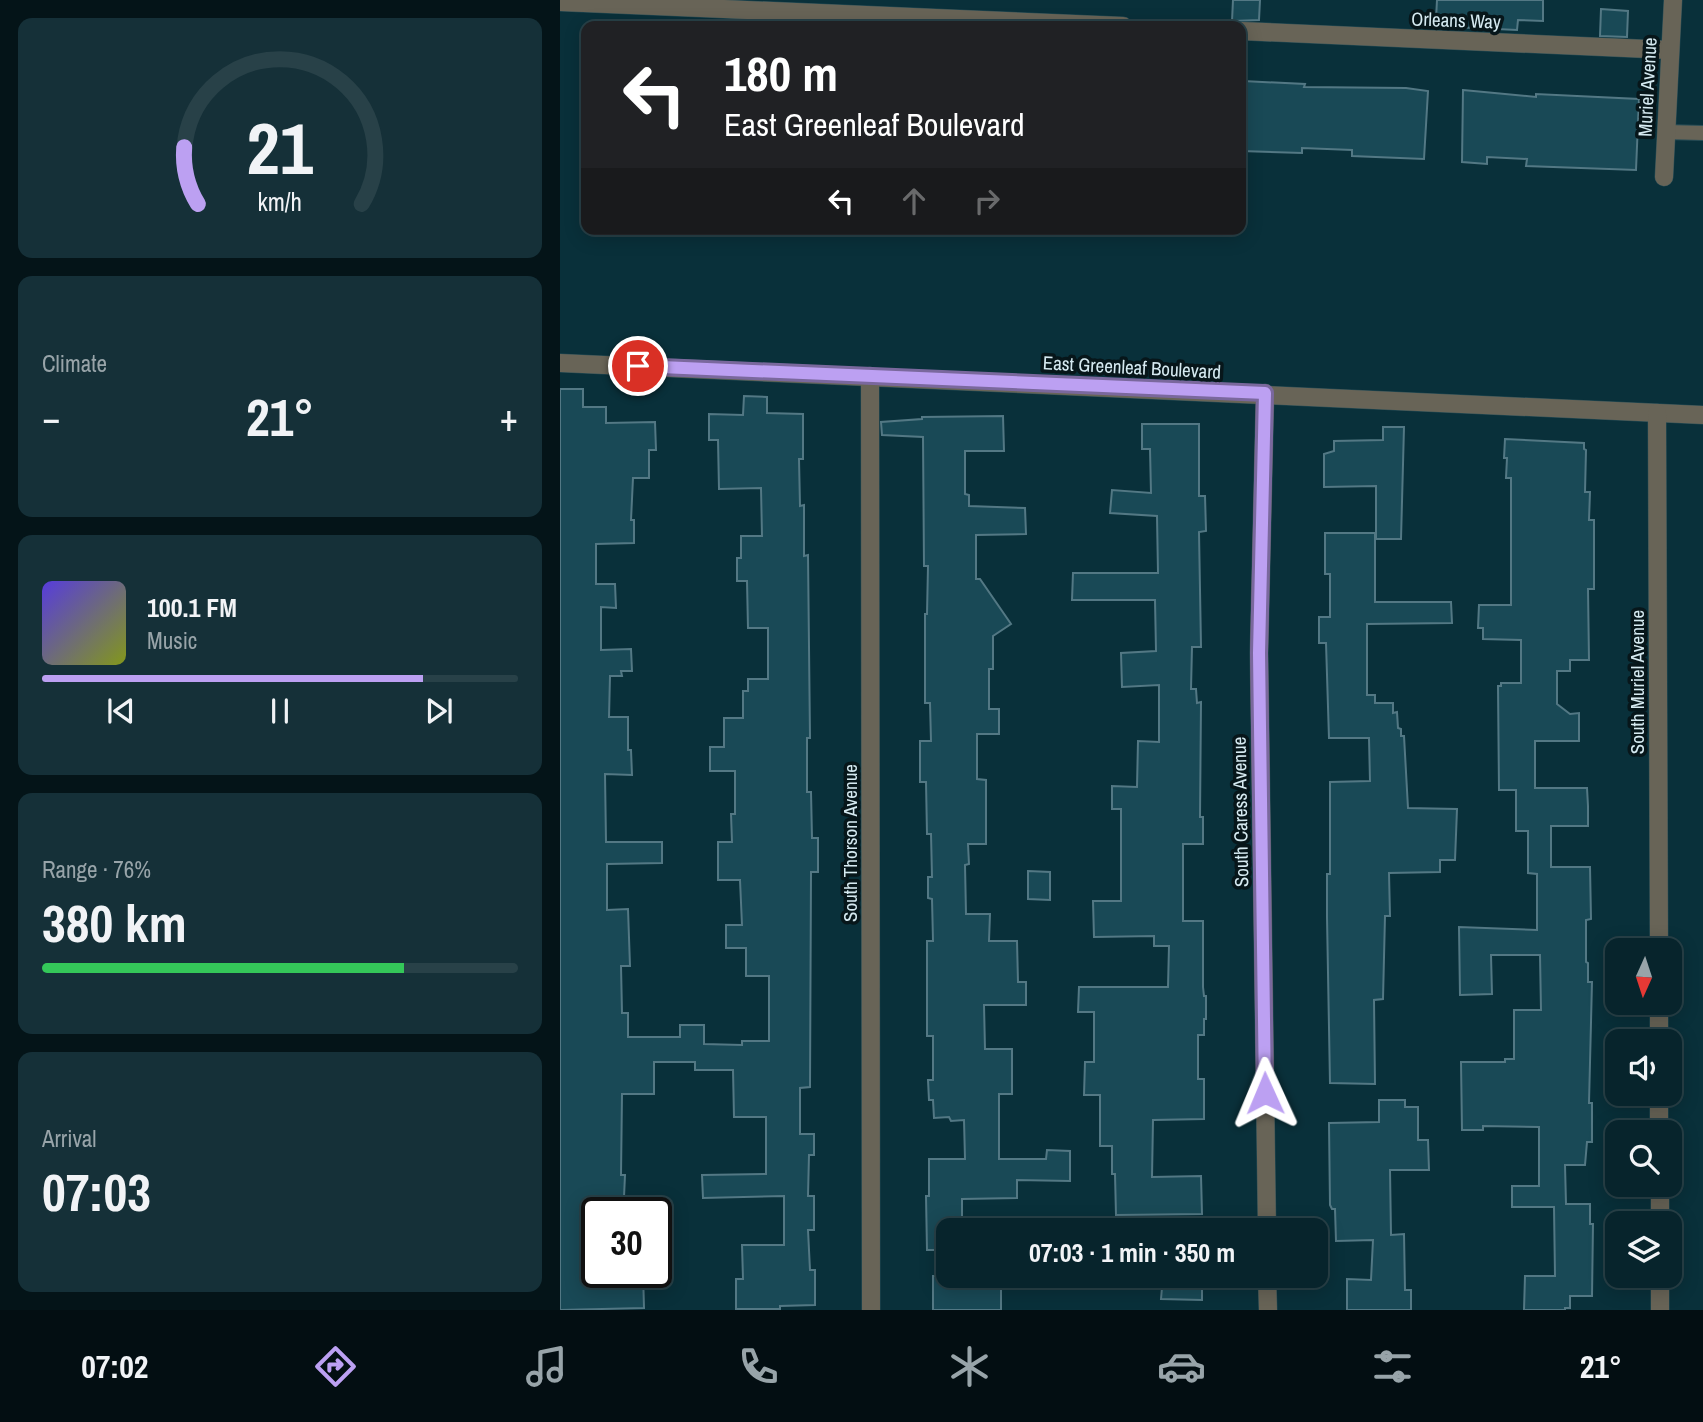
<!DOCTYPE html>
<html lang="en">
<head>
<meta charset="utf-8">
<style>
	body { margin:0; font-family:"Archivo Narrow",sans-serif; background:#153038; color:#f1f3f6; height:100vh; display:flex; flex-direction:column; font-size:26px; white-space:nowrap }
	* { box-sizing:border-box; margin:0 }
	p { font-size:23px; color:#98a4a9 }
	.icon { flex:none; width:38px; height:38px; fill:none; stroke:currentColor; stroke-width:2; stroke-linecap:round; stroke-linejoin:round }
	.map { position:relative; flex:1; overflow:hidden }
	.details { display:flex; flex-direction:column; gap:18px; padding:18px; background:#041418; width:560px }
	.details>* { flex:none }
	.hud { position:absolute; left:21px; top:21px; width:665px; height:214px; border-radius:14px; box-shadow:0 4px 18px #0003,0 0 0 2px #284148; background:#202124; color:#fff; overflow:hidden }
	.needle { width:46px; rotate:183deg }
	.tools { position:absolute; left:1045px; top:938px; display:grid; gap:14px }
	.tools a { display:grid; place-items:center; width:77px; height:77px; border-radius:14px; background:#07242c; box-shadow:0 4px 18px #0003,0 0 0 2px #284148; font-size:35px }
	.speed { position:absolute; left:21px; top:1197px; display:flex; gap:14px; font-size:35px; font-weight:700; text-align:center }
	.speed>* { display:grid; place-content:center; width:91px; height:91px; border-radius:50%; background:#07242c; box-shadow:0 4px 18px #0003,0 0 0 2px #284148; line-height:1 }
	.speed .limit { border:4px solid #111; border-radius:10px; background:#fff; color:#111 }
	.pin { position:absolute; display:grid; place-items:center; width:60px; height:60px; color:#fff; margin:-30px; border:4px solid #fff; border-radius:50%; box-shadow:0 2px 7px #0007 }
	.me { position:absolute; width:77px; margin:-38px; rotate:359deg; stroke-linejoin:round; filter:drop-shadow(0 0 5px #0008) }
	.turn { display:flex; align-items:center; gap:24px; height:147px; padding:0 28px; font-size:32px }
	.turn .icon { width:91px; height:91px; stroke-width:2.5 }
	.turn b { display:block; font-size:49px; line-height:60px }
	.lanes { display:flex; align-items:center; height:66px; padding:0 28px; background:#0003; justify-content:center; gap:35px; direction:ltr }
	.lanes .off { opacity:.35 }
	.big { font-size:52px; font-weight:800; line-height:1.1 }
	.details .tile { flex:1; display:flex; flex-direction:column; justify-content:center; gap:10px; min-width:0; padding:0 24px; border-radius:14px; background:#153038 }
	.details .dial { align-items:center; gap:0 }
	.dial svg { height:182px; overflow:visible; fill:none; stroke:#284148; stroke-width:7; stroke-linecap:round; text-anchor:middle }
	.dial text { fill:#f1f3f6; stroke:none }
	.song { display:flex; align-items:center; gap:21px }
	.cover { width:84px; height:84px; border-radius:10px; background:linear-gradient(135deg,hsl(250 70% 55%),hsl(70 70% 35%)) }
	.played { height:7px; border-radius:4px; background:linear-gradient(90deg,#bca0f2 80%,#284148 80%) }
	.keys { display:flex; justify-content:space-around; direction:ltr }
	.heat { display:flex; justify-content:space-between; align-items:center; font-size:38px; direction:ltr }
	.charge { height:10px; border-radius:5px; background:linear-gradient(90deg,#34c759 76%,#284148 0) }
	.trip { position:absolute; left:376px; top:1218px; width:392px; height:70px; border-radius:14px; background:#07242c; box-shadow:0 4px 18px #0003,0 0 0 2px #284148; font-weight:800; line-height:70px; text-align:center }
	.dock { display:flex; height:112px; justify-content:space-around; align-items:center; background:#030e12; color:#98a4a9 }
	.dock .icon { width:49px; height:49px }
	.dock .current { color:#bca0f2 }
	.dock b { font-size:32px; color:#f1f3f6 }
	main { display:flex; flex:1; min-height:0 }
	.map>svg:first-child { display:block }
	.building { fill:#194956; stroke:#537884; stroke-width:2 }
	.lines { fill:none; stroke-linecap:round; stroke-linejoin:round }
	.service-casing { stroke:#2a4e57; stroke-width:16 }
	.minor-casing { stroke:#2a4e57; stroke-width:19 }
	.service { stroke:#686457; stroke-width:14 }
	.minor { stroke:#686457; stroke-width:18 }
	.route-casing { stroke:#7a689d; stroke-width:18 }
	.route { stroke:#bca0f2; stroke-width:12 }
	.labels { text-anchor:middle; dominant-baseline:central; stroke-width:7; stroke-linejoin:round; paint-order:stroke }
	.street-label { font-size:19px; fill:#d6eaf1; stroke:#07161a }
</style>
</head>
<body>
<main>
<section class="details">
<div class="tile dial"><svg viewBox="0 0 100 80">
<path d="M14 69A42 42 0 1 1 86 69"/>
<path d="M14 69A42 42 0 0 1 8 44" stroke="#bca0f2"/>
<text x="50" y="56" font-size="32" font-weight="700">21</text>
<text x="50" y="72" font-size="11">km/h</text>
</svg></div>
<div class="tile"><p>Climate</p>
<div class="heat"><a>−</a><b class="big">21°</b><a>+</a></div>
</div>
<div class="tile">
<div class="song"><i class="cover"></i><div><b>100.1 FM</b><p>Music</p></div></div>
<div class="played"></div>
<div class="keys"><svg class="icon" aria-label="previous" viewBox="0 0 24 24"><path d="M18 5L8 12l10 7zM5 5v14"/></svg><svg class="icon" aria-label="pause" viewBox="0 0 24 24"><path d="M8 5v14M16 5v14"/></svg><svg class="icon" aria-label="next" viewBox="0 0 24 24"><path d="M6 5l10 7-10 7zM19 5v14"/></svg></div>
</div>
<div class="tile"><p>Range · 76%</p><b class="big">380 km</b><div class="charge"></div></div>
<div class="tile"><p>Arrival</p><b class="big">07:03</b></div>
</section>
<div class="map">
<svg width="1143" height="1310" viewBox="0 0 1143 1310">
	<rect width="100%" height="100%" fill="#09303a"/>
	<g class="building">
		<path d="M673,0H700L699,20L672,21Z"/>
		<path d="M877,0H983V21L958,20L957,30L894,27L895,20L876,19Z"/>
		<path d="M1041,9L1068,11L1067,37L1040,36Z"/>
		<path d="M683,81L745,84L744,87L846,88L868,91L864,159L792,156V150L742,148V153L681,151Z"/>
		<path d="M903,90L976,97V94L1079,99L1076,170L966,166L967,159L927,157V164L902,162Z"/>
		<path d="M0,389H23V407H46V423L95,422L96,450H89V478H73L71,520H74V543L36,544V584H55L56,608L41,607V650L71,649L72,671H61L62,676H50L49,717H68V750H71L72,775L45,774L46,842H102V863L47,864V910L68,909L70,966H61L62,1013H68V1037H120V1025H144V1044L182,1045V1041H209V976H186V948H166V925H182L180,880H158V842H172L171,814H175V771H150V747H164V718H183V691H188V679H208V628H188L187,581H177V558H181V536H202L201,488L159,489L158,440H149V414L183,415L184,396L207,397V413L243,414V459H239L240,506L244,505V556L248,555L250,738H247V792H251L252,838H258V872H251L250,1087L240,1088V1134H254V1155H249L248,1196H254V1230H248L250,1270H255V1305L220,1306V1309H176V1279H183L182,1245H224V1196L143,1198L142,1175L206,1174V1117H174L173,1070H135V1062H94V1094H62L61,1175H65L64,1197L55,1198V1213H37V1272H83L84,1308L0,1310Z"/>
		<path d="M443,416L444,451H405V494L409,495V506L465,508L466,534L416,535V579H420L451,624L433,636V669H429V709H439V734H417V779L426,780V844H408L409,864L405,865L406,914H430L429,941H457L458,982H466V1005H424L425,1049H452V1094H439V1159H486L487,1150L510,1151V1181L457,1180V1198L402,1199V1230H388V1250H367L366,1196H369V1159H405L404,1120L391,1121L389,1117L374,1118L373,1100H369L368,1080H373V1036H367V941H373L372,899L368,898V877H372L371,834H367L366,782H360V741H371L370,703H365V614H367L368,566H364L363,437L322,435L321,422L362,419V417Z"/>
		<path d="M582,424H639V496H645L646,531L639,532L641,647H632L631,689H636L637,703L641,702L640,817H643V844H623V921H643V987L644,996H646V1019H644V1035H638V1079H644V1119L593,1120L592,1177L641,1176L642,1214L556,1215L555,1174H552V1146H540V1095H524L525,1062H534V1012H518L519,987H608L609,946H594V936L534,937L533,901H561V809H552V786L577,787L578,741L599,742V685L562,687L561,653L596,651L595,600H512L513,573H598L597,516L550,513L552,490L591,493L590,449H582Z"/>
		<path d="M823,427H844L841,539H816V486L764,487V454L774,451V441L823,440Z"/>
		<path d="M945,439L1024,443V449L1026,450L1025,492H1030L1029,520H1034V589H1028L1029,660H1010V671H997V704L1010,714L1019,713V741H975V788H1027L1028,806V826H991V867H1030L1031,919L1026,920V962L1028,963V982H1032L1029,1103H1032V1142H1027L1025,1165H1005L1006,1204H1030V1224H1033L1032,1296H1010V1308H1005V1310H964L965,1276H995L994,1207H952V1186H979V1127L923,1126V1130H902L901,1062H945V1059H954V1010H981L980,955H931L932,994L900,995L899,927L977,930V874L968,873V831H956V790H939L938,686H941V683H961V640L923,639V628H918L919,605H951V478H946L947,458H944Z"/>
		<path d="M765,533H815V602H891L892,623L807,624V695H815V703H833V713L837,712L838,728L841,729V736H844L848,808L897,809L895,860H880V872L829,873L830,916H825L823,999L814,1000L815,1084L770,1083L767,917V874H770V782L810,781L809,738H769L766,643H759V617H770V574H765Z"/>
		<path d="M468,871L490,872V900L468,899Z"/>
		<path d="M819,1100H845V1107H858V1140H868L869,1170H830L831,1235L844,1234L845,1290H851V1310H787V1279L811,1280L813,1240L776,1241L775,1209H772L770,1205L769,1123L819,1122Z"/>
		<rect x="373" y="1276" width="68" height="34"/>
		<path d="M603,1276H636V1278H642V1300L601,1299Z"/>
	</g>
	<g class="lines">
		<defs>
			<path id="service" d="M1106,132L1143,133"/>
			<g id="minor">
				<path d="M0,2L563,26"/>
				<path d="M681,31L1110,50"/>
				<path d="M1104,177L1113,0"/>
				<path d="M0,363L1143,415"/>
				<path d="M310,376L311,1310"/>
				<path d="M705,393L699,653L707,1230"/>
				<path d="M1097,413L1099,950"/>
				<path d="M1099,1003V1041"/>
				<path d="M1099,1094V1132"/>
				<path d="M1100,1185V1223"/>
				<path d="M707,1276L708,1310"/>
				<path d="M1100,1276V1310"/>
			</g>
		</defs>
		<use href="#service" class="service-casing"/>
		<use href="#minor" class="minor-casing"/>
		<use href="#service" class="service"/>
		<use href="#minor" class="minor"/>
	</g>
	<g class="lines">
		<defs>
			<path id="route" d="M78,366L705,393L699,653L705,1093"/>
		</defs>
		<use href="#route" class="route-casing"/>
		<use href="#route" class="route"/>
	</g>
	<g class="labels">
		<g class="street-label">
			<text transform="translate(896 20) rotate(2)">Orleans Way</text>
			<text transform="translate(1087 87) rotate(-87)">Muriel Avenue</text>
			<text transform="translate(572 367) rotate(3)">East Greenleaf Boulevard</text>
			<text transform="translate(1077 682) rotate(-90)">South Muriel Avenue</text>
			<text transform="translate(680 812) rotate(-91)">South Caress Avenue</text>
			<text transform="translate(290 843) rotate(-90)">South Thorson Avenue</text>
		</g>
	</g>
</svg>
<div class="tools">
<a><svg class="needle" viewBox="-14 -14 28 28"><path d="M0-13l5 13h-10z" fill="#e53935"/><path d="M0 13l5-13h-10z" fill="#98a4a9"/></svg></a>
<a><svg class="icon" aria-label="sound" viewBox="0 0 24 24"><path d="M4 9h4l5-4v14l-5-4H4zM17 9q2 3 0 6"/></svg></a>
<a><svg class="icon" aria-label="search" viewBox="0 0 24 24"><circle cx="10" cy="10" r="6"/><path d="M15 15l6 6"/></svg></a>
<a><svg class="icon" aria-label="layers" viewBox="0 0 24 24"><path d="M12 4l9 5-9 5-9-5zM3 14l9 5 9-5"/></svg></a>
</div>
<div class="speed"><div class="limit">30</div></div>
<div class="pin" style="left:78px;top:366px;background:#d93025"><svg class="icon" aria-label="arrive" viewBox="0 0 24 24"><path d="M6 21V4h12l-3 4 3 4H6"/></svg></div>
<svg class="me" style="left:705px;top:1093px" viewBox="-20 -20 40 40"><path d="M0-17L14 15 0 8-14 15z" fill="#bca0f2" stroke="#fff" stroke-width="4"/></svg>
<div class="trip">07:03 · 1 min · 350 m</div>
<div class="hud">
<div class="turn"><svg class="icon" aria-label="left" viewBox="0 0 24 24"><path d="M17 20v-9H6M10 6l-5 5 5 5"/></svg><div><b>180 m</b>East Greenleaf Boulevard</div></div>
<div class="lanes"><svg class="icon" aria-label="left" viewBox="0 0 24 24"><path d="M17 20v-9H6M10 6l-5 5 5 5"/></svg><svg class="icon off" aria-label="ahead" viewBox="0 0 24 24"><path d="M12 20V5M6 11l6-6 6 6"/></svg><svg class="icon off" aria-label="right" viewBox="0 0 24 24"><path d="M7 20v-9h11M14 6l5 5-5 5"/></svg></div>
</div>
</div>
</main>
<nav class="dock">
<b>07:02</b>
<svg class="icon current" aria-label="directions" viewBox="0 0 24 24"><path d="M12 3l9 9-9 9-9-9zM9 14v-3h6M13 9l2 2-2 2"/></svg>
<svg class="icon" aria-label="music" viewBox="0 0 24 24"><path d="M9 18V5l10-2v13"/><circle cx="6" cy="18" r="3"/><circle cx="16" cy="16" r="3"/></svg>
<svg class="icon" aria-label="phone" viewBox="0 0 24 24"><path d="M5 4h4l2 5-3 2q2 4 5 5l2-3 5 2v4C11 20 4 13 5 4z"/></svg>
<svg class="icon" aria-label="climate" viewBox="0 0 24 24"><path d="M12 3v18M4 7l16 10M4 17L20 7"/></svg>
<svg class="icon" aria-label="car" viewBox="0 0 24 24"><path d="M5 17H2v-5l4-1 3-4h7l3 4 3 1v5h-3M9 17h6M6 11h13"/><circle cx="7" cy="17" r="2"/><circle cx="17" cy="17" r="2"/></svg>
<svg class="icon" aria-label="filters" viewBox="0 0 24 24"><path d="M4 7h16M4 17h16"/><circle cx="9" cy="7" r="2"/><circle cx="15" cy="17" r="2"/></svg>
<b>21°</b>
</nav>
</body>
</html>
